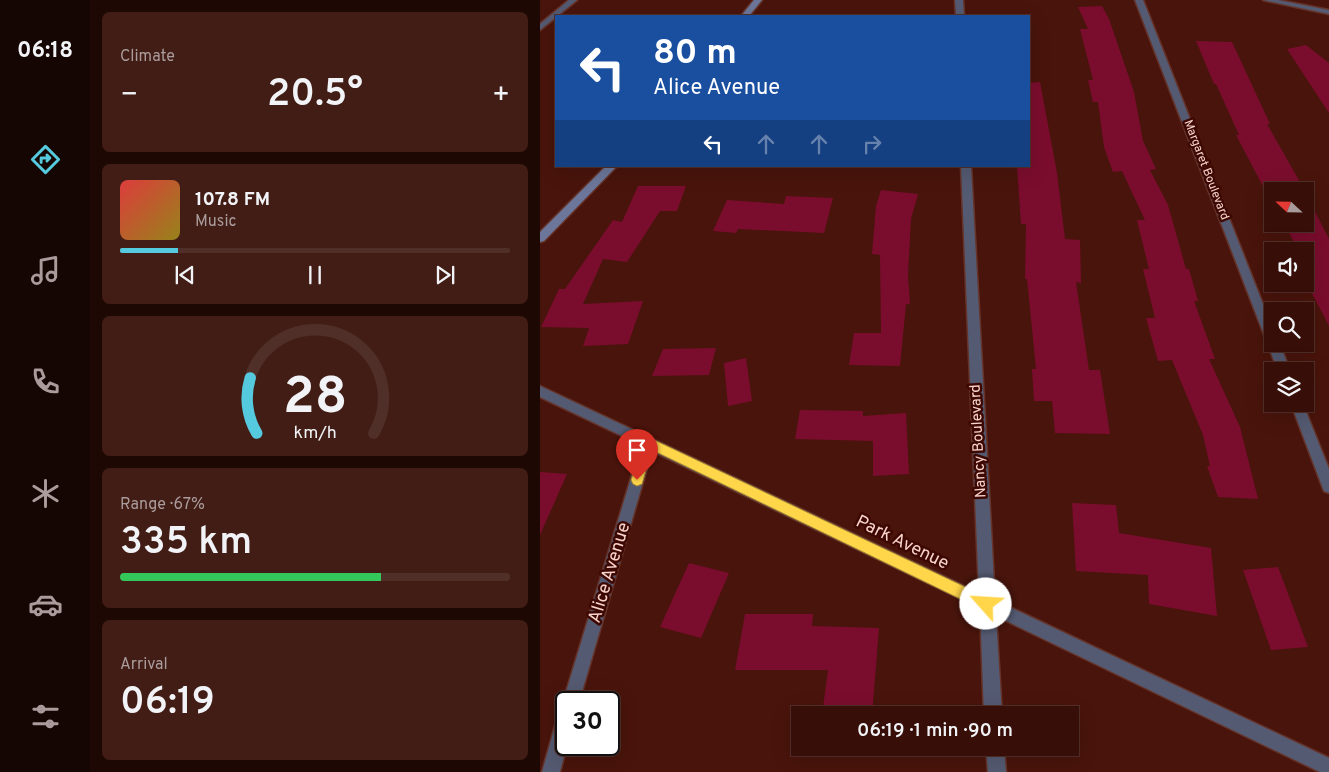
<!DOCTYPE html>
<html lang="en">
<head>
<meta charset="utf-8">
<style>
	body { margin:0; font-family:Overpass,sans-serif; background:#421d16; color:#f1f3f6; height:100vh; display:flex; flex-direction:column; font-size:19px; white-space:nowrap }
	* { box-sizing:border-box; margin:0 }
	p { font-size:16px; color:#aa9c9c }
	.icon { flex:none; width:28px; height:28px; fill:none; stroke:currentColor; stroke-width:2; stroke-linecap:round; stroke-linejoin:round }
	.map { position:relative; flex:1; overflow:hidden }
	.details { display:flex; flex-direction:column; gap:12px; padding:12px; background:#1e0804; width:450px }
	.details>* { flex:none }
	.hud { position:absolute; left:15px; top:15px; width:475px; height:152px; border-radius:0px; box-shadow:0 5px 20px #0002,0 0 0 1px #512f29; background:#1a4fa0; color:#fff; overflow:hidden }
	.needle { width:32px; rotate:292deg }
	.fabs { position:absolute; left:724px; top:182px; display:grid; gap:10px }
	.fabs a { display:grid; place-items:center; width:50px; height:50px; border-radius:0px; background:#370f08; box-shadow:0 5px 20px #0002,0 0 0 1px #512f29; font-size:25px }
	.speed { position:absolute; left:15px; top:691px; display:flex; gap:10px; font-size:25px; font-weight:700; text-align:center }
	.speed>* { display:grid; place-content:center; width:65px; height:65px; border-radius:50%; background:#370f08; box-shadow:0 5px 20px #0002,0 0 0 1px #512f29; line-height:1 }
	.speed .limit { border:2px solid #111; border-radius:8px; background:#fff; color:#111 }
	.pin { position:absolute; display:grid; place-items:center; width:42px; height:42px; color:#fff; margin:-51px -21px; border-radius:50% 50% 50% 0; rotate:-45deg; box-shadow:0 0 5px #0007 }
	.pin .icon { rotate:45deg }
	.me { position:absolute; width:55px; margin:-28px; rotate:296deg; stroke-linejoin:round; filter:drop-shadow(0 0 4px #0008) }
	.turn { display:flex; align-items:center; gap:18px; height:105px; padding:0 15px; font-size:22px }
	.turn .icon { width:65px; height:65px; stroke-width:2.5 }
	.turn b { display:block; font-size:35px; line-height:42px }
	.lanes { display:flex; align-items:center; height:48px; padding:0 15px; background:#0003; justify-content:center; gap:25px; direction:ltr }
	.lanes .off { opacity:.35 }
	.big { font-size:38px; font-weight:600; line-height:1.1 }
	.details .tile { flex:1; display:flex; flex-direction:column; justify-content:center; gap:8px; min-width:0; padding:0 18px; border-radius:8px; background:#421d16 }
	.details .dial { align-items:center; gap:0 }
	.dial svg { height:130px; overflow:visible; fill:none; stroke:#512f29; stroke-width:7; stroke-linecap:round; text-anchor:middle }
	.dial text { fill:#f1f3f6; stroke:none }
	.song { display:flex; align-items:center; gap:15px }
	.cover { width:60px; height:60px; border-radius:8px; background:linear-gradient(135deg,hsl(0 70% 55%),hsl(50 70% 35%)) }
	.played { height:5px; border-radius:2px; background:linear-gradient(90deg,#55cadf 15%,#512f29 15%) }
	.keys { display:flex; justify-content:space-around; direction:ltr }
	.heat { display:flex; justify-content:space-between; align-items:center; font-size:28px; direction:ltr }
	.charge { height:8px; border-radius:4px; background:linear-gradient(90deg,#34c759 67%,#512f29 0) }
	.trip { position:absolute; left:251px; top:706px; width:288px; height:50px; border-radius:0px; background:#370f08; box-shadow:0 5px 20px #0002,0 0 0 1px #512f29; font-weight:600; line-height:50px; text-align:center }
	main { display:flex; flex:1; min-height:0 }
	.tab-bar { display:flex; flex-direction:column; width:90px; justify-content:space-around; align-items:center; background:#160603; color:#aa9c9c }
	.tab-bar .icon { width:35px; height:35px }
	.tab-bar .active { color:#55cadf }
	.tab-bar b { font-size:22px; color:#f1f3f6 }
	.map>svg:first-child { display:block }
	.building { fill:#7a0d2d }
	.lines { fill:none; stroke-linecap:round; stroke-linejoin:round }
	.street-casing { stroke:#65332a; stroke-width:3 }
	.secondary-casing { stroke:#65332a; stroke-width:3 }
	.street { fill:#545a71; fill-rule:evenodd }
	.secondary { fill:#6b769a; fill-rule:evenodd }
	.route { fill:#ffd54a; stroke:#a68a30 }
	.labels { text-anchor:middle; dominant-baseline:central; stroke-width:5; stroke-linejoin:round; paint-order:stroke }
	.far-street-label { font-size:12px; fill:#f7d3cc; stroke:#3e0802 }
	.street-label { font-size:15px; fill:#f7d3cc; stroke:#3e0802 }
	.near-street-label { font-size:18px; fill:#f7d3cc; stroke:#3e0802 }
</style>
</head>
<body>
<main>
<nav class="tab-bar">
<b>06:18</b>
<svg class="icon active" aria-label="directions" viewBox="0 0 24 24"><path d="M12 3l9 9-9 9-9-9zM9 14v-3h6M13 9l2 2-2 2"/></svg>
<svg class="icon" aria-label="music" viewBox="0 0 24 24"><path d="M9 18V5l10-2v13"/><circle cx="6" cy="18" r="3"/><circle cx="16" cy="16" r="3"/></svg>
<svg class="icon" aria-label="phone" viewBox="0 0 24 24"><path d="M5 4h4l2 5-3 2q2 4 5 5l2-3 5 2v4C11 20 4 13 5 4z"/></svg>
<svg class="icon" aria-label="climate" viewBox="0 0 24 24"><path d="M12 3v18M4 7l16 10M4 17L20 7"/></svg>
<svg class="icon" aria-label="car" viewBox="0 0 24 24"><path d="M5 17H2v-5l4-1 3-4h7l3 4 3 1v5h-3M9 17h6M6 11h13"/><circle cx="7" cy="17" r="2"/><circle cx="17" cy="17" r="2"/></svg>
<svg class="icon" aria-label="filters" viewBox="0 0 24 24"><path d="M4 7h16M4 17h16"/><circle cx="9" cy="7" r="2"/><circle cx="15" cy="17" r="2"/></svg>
</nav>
<section class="details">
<div class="tile"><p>Climate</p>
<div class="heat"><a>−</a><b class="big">20.5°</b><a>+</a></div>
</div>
<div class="tile">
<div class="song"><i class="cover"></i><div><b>107.8 FM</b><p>Music</p></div></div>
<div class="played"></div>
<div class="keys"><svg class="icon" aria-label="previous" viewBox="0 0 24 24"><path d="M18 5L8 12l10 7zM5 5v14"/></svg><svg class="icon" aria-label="pause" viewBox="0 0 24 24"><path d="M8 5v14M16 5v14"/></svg><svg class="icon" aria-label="next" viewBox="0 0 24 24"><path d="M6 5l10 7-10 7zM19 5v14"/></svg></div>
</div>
<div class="tile dial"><svg viewBox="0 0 100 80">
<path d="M14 69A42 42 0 1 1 86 69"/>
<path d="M14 69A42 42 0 0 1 10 35" stroke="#55cadf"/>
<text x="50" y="56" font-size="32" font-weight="700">28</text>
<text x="50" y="72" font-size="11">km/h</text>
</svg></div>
<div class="tile"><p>Range · 67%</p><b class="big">335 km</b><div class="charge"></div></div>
<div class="tile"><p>Arrival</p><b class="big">06:19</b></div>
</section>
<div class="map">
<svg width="789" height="772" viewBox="0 0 789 772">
	<rect width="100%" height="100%" fill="#49140b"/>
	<g class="building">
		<path d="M562,6L569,19L594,92L603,141L616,169L610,170L628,205L646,269H649L658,301H654L675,359H669L700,427L718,499L678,497L667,466H670L663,435L632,360L618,361L606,318H615L603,269H609L597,220H605L582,171L573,172L564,147L558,102H553L548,80H553L540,29H548L538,7Z"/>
		<path d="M656,41L692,42L730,124H727L765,191H732V196L731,192H726L696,135H699L676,84H674Z"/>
		<path d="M766,45L789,63V113L747,49Z"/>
		<path d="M500,82L517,173L525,239L540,240L541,283L536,282L549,370H560L570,434L515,433L512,401H494L492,369H496L487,279H485L486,224H481L477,166H489V83Z"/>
		<path d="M98,186H146L137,211H120L87,262L63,259L43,304L103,301L88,344L43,346L49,328L1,327L19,289H25L73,220L82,222Z"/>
		<path d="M341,190L378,194L371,219L368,275L370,304H366L360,366L309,365L314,333H341L340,255L332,254L336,206Z"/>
		<path d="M765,192L789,239V326L765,280V251H758L745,224H765Z"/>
		<path d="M246,196L293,198L284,233L198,229L196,233L173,231L187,200L244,204Z"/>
		<path d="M176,348L169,375L112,376L123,349Z"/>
		<path d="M206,358L212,401L188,406L184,363Z"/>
		<path d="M260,410L323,411V416L366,413L369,474L333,476V441L255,439Z"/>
		<path d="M0,472L27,474L0,535Z"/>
		<path d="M532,503L576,505L579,533L671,548L677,616L609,604L608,575L536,571Z"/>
		<path d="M149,563L189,573L161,638L120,627Z"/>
		<path d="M738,567L768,647L731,650L703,570Z"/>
		<path d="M205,614H273L272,626L339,628L332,715H282L288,670H195Z"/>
	</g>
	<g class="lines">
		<defs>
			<g id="street">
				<path d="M29,0H37L0,30V24Z"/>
				<path d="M415,0H423L424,16H416Z"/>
				<path d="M595,0H603L732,327V344H740L750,371H738Z"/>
				<path d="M723,0H738L789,10V14Z"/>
				<path d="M421,166H431L455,600L789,758V772H780L456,616L462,715H444L440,608L112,451L39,702H26L25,708L23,702L101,445L0,397V386L439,593Z"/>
				<path d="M751,404H763L789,469V493L784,491L782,486Z"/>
				<path d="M26,710L27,745L20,772H2L17,719L20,713Z"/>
				<path d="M446,748H464L466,772H448Z"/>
			</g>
			<g id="secondary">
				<path d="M214,0H222L209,16H201Z"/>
				<path d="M66,166H77L4,241L0,242V232Z"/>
			</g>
		</defs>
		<use href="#street" class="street-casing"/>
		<use href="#secondary" class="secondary-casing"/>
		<use href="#street" class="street"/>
		<use href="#secondary" class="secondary"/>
	</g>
	<path class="route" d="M108,437L451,599L453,604L451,609L446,611L441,609L112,450L102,484L97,486L93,484L91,480L102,443L104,439Z"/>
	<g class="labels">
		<g class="far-street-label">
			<text transform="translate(666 170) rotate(69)">Margaret Boulevard</text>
		</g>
		<g class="street-label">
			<text transform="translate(439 441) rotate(-93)">Nancy Boulevard</text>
		</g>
		<g class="near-street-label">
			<text transform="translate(362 543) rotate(26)">Park Avenue</text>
			<text transform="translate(70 573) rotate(-73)">Alice Avenue</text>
		</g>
	</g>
</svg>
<div class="fabs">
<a><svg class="needle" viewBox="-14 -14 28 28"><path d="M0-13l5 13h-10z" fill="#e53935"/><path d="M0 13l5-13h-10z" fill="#aa9c9c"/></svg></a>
<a><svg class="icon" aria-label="sound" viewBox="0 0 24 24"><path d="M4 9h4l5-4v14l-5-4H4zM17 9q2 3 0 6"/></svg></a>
<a><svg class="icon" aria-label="search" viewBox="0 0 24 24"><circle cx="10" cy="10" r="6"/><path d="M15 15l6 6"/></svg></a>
<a><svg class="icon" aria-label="layers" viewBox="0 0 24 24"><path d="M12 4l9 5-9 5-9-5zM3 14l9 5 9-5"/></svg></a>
</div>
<div class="speed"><div class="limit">30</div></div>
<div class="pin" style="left:97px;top:480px;background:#d93025"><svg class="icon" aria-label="arrive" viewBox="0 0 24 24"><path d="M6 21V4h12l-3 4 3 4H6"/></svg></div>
<svg class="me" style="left:446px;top:604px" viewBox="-20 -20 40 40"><circle r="19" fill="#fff"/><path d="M0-13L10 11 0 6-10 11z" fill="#ffd54a"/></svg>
<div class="trip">06:19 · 1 min · 90 m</div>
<div class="hud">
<div class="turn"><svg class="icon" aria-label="left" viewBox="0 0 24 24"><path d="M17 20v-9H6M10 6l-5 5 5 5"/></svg><div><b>80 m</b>Alice Avenue</div></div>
<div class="lanes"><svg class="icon" aria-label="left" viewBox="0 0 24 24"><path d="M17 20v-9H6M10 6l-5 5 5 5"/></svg><svg class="icon off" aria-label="ahead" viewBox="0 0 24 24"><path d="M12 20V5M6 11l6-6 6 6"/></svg><svg class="icon off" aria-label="ahead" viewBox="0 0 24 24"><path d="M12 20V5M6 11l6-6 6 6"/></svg><svg class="icon off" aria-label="right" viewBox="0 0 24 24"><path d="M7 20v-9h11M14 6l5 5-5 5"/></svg></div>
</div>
</div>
</main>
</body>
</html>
